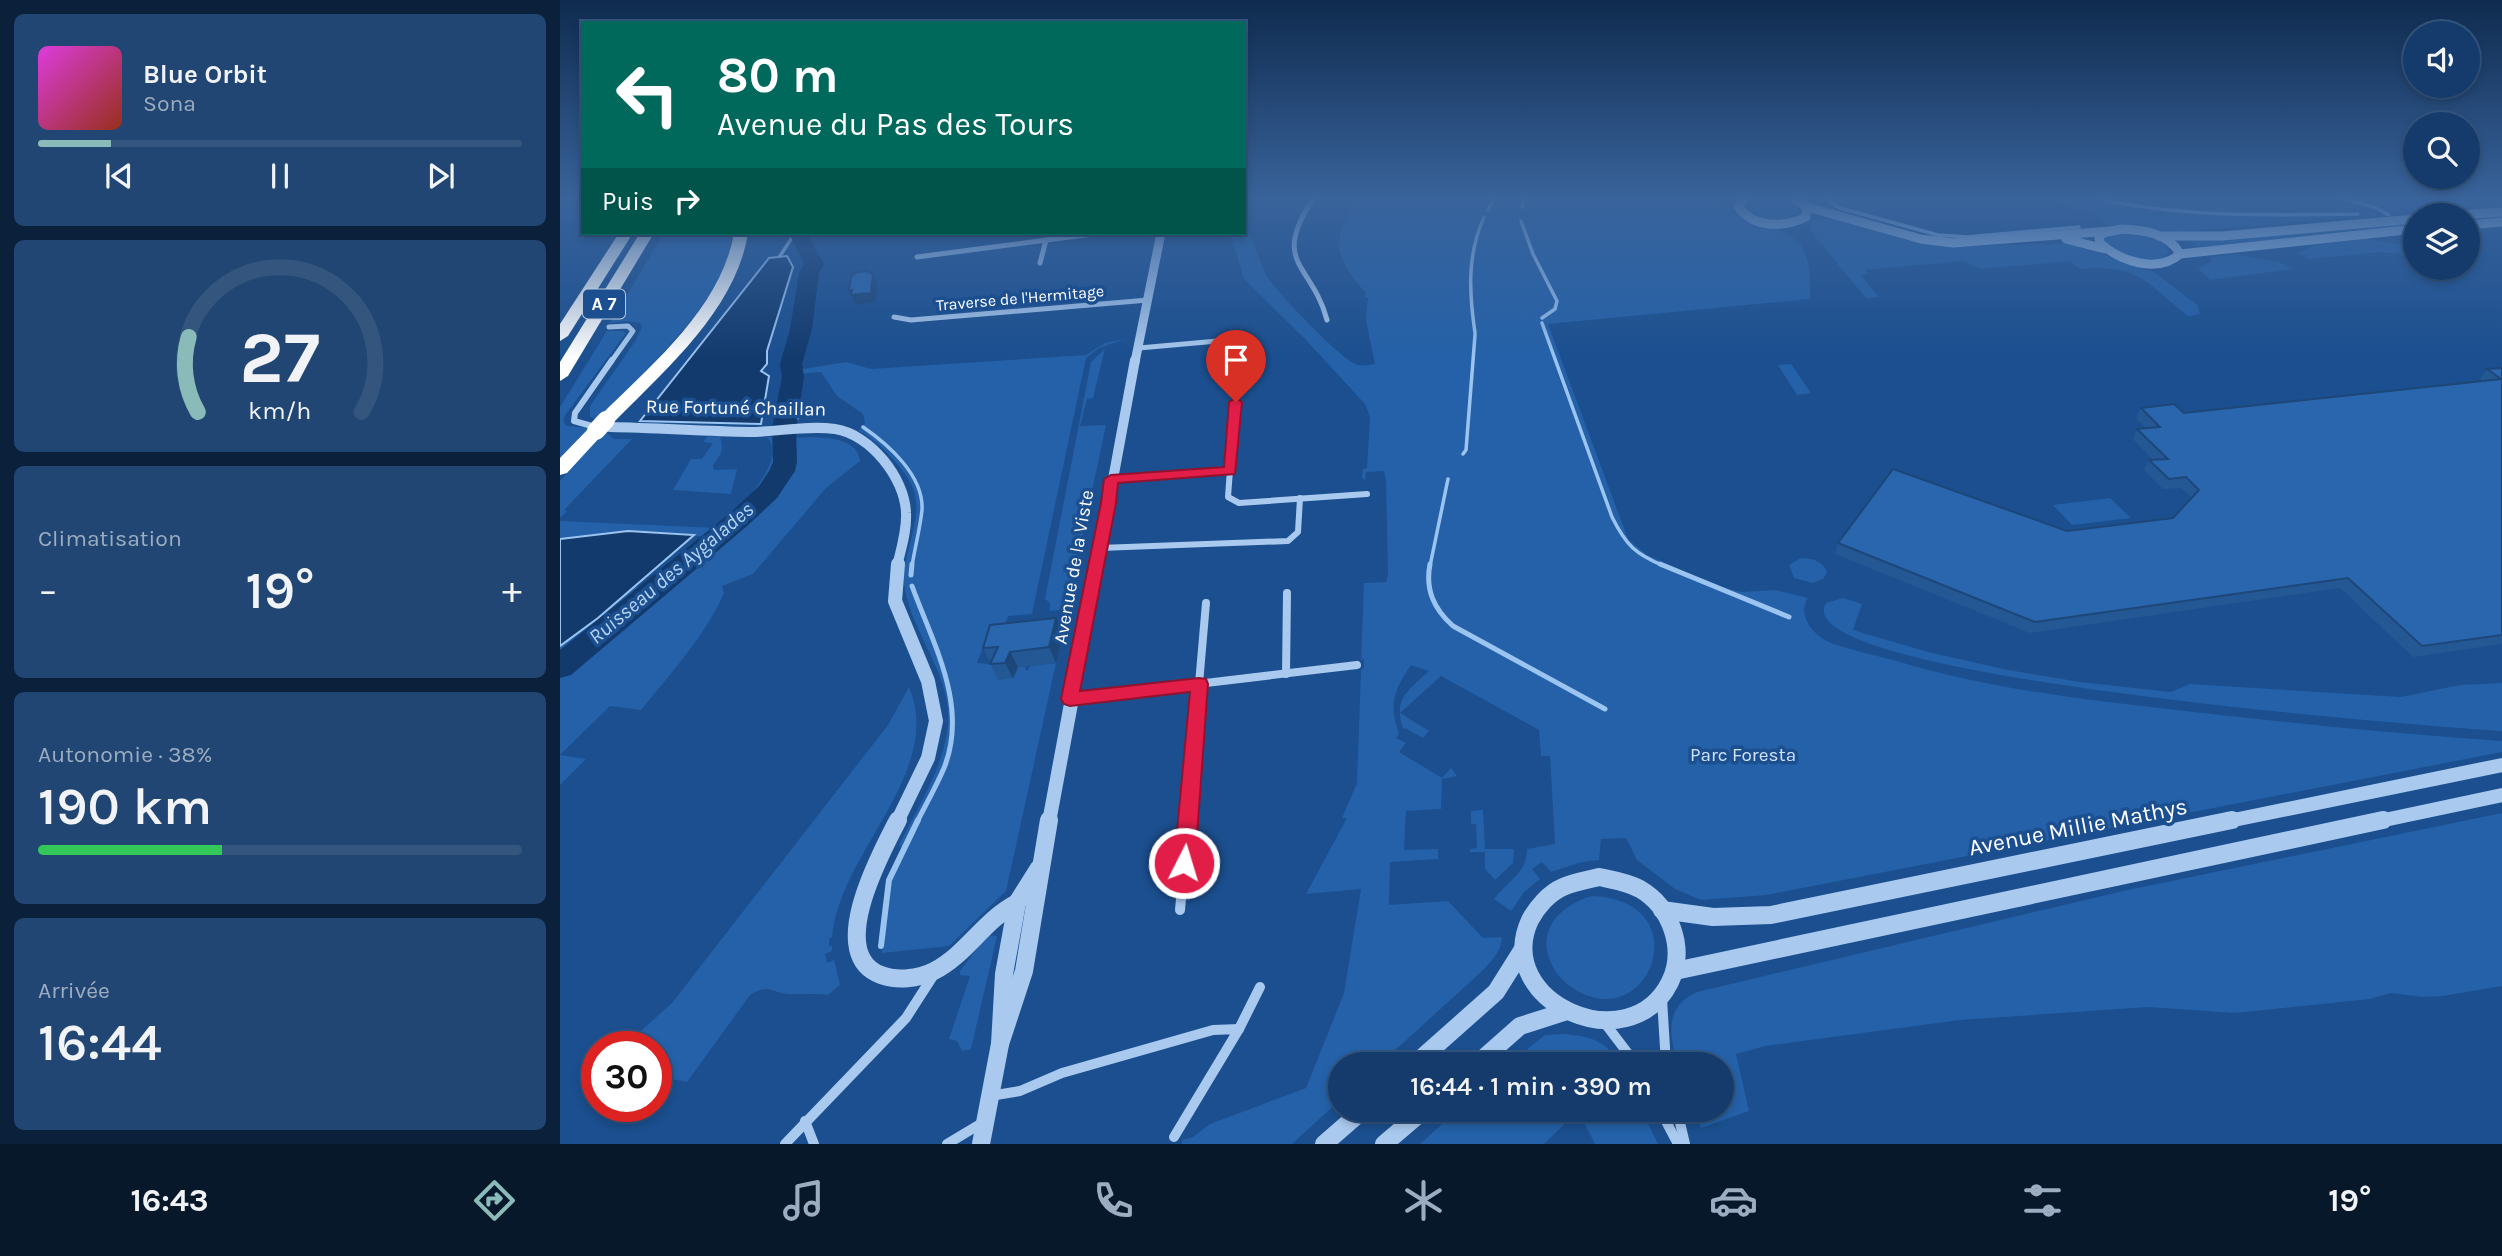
<!DOCTYPE html>
<html lang="fr">
<head>
<meta charset="utf-8">
<style>
	body { margin:0; font-family:Karla,sans-serif; background:#214673; color:#f1f3f6; height:100vh; display:flex; flex-direction:column; font-size:26px; white-space:nowrap }
	* { box-sizing:border-box; margin:0 }
	p { font-size:23px; color:#9dadc1 }
	.icon { flex:none; width:38px; height:38px; fill:none; stroke:currentColor; stroke-width:2; stroke-linecap:round; stroke-linejoin:round }
	.map { position:relative; flex:1; overflow:hidden }
	.drawer { display:flex; flex-direction:column; gap:14px; padding:14px; background:#0b203b; width:560px }
	.drawer>* { flex:none }
	.top-card { position:absolute; left:21px; top:21px; width:665px; height:214px; border-radius:0px; box-shadow:0 4px 10px #0003,0 0 0 2px #33557e; background:#00695c; color:#fff; overflow:hidden }
	.controls { position:absolute; left:1843px; top:21px; display:grid; gap:14px }
	.controls a { display:grid; place-items:center; width:77px; height:77px; border-radius:50%; background:#143b6b; box-shadow:0 4px 10px #0003,0 0 0 2px #33557e; font-size:35px }
	.speed { position:absolute; left:21px; top:1031px; display:flex; gap:14px; font-size:35px; font-weight:700; text-align:center }
	.speed>* { display:grid; place-content:center; width:91px; height:91px; border-radius:50%; background:#143b6b; box-shadow:0 4px 10px #0003,0 0 0 2px #33557e; line-height:1 }
	.speed .limit { border:10px solid #d22; background:#fff; color:#111 }
	.pin { position:absolute; display:grid; place-items:center; width:60px; height:60px; color:#fff; margin:-72px -30px; border-radius:50% 50% 50% 0; rotate:-45deg; box-shadow:0 0 7px #0007 }
	.pin .icon { rotate:45deg }
	.me { position:absolute; width:77px; margin:-38px; rotate:5deg; stroke-linejoin:round; filter:drop-shadow(0 0 5px #0008) }
	.turn { display:flex; align-items:center; gap:24px; height:147px; padding:0 21px; font-size:32px }
	.turn .icon { width:91px; height:91px; stroke-width:2.5 }
	.turn b { display:block; font-size:49px; line-height:60px }
	.then { display:flex; align-items:center; height:66px; padding:0 21px; background:#0003; gap:14px; font-size:26px }
	.big { font-size:52px; font-weight:600; line-height:1.1 }
	.drawer .widget { flex:1; display:flex; flex-direction:column; justify-content:center; gap:10px; min-width:0; padding:0 24px; border-radius:10px; background:#214673 }
	.drawer .dial { align-items:center; gap:0 }
	.dial svg { height:182px; overflow:visible; fill:none; stroke:#33557e; stroke-width:7; stroke-linecap:round; text-anchor:middle }
	.dial text { fill:#f1f3f6; stroke:none }
	.song { display:flex; align-items:center; gap:21px }
	.cover { width:84px; height:84px; border-radius:10px; background:linear-gradient(135deg,hsl(300 70% 55%),hsl(10 70% 35%)) }
	.played { height:7px; border-radius:4px; background:linear-gradient(90deg,#8bbbb9 15%,#33557e 15%) }
	.keys { display:flex; justify-content:space-around; direction:ltr }
	.heat { display:flex; justify-content:space-between; align-items:center; font-size:38px; direction:ltr }
	.charge { height:10px; border-radius:5px; background:linear-gradient(90deg,#34c759 38%,#33557e 0) }
	.trip { position:absolute; left:768px; top:1052px; width:406px; height:70px; border-radius:35px; background:#143b6b; box-shadow:0 4px 10px #0003,0 0 0 2px #33557e; font-weight:600; line-height:70px; text-align:center }
	.dock { display:flex; height:112px; justify-content:space-around; align-items:center; background:#08182b; color:#9dadc1 }
	.dock .icon { width:49px; height:49px }
	.dock .selected { color:#8bbbb9 }
	.dock b { font-size:32px; color:#f1f3f6 }
	main { display:flex; flex:1; min-height:0 }
	.map>svg:first-child { display:block }
	.green { fill:#2461a8 }
	.water { fill:#123a6d; stroke:#9cc4f0; stroke-width:2 }
	.lines { fill:none; stroke-linecap:round; stroke-linejoin:round }
	.stream-far2 { stroke:#9cc4f0; stroke-width:3.5 }
	.stream-far1 { stroke:#9cc4f0; stroke-width:5 }
	.stream { stroke:#9cc4f0; stroke-width:6 }
	.river { fill:#123a6d; fill-rule:evenodd }
	.minor-far3 { stroke:#a9c9ee; stroke-width:5 }
	.minor-far2 { stroke:#a9c9ee; stroke-width:6 }
	.minor-far1 { stroke:#a9c9ee; stroke-width:8 }
	.minor { stroke:#a9c9ee; stroke-width:10 }
	.tertiary-far3 { stroke:#a9c9ee; stroke-width:9 }
	.tertiary-far2 { stroke:#a9c9ee; stroke-width:10 }
	.tertiary-far1 { stroke:#a9c9ee; stroke-width:14 }
	.tertiary { stroke:#a9c9ee; stroke-width:18 }
	.motorway { fill:#fff; fill-rule:evenodd }
	.motorway-bridge { stroke:#fff; stroke-width:18 }
	.wall { fill:#245895 }
	.shaded-wall { fill:#1d4779 }
	.building { fill:#2a66ad; stroke:#1d4779; stroke-width:2 }
	.route { fill:#e11d48; stroke:#92132f; stroke-width:2 }
	.labels { text-anchor:middle; dominant-baseline:central; stroke-width:7; stroke-linejoin:round; paint-order:stroke }
	.far-street-label { font-size:16px; fill:#fff; stroke:#1b4f8f }
	.shield { fill:#1b4f8f; stroke:#bbcadd; stroke-width:2 }
	.shield-label { font-size:18px; font-weight:bold; fill:#fff }
	.street-label { font-size:19px; fill:#fff; stroke:#1b4f8f }
	.park-label { font-size:19px; fill:#cfe3fa; stroke:#1b4f8f }
	.water-label { font-size:21px; font-style:italic; fill:#b5d3f5; stroke:#1b4f8f }
	.near-street-label { font-size:23px; fill:#fff; stroke:#1b4f8f }
</style>
</head>
<body>
<main>
<section class="drawer">
<div class="widget">
<div class="song"><i class="cover"></i><div><b>Blue Orbit</b><p>Sona</p></div></div>
<div class="played"></div>
<div class="keys"><svg class="icon" aria-label="previous" viewBox="0 0 24 24"><path d="M18 5L8 12l10 7zM5 5v14"/></svg><svg class="icon" aria-label="pause" viewBox="0 0 24 24"><path d="M8 5v14M16 5v14"/></svg><svg class="icon" aria-label="next" viewBox="0 0 24 24"><path d="M6 5l10 7-10 7zM19 5v14"/></svg></div>
</div>
<div class="widget dial"><svg viewBox="0 0 100 80">
<path d="M14 69A42 42 0 1 1 86 69"/>
<path d="M14 69A42 42 0 0 1 10 36" stroke="#8bbbb9"/>
<text x="50" y="56" font-size="32" font-weight="700">27</text>
<text x="50" y="72" font-size="11">km/h</text>
</svg></div>
<div class="widget"><p>Climatisation</p>
<div class="heat"><a>−</a><b class="big">19°</b><a>+</a></div>
</div>
<div class="widget"><p>Autonomie · 38%</p><b class="big">190 km</b><div class="charge"></div></div>
<div class="widget"><p>Arrivée</p><b class="big">16:44</b></div>
</section>
<div class="map">
<svg width="1942" height="1144" viewBox="0 0 1942 1144">
	<rect width="100%" height="100%" fill="#1b4f8f"/>
	<g class="green">
		<path d="M799,199H1162V209C1173,209 1179,219 1191,223C1200,226 1209,227 1218,230C1252,241 1250,270 1250,299L988,324L1068,539L1087,555L1159,587L1182,592L1215,590L1248,598C1238,613 1249,629 1262,638C1274,647 1316,655 1333,660C1428,689 1526,700 1625,711C1731,723 1836,734 1942,741V752L1206,895L1141,900L1115,889L1077,860L1066,838L1041,839L1039,860L1022,862L991,872L982,862L972,869L980,879L964,892L951,911L934,899C948,880 967,874 967,849L995,844L990,756H981L979,730L881,676L840,713L869,731L863,738L845,728L843,729C833,698 848,691 869,671L851,665C833,691 829,705 839,734L836,738L846,743L839,752L882,778L891,768L897,776L882,779L881,809L846,811L844,850L878,849V859L830,862L829,905L888,901L923,938L942,937C942,951 930,963 920,973L820,1064H780V1100L732,1144H622V1140L633,1137L650,1124L746,1088L784,993L801,889L746,894L787,818H782L797,783L801,670L804,668V659L801,660L804,583L826,582L828,574L826,480L824,471L806,472L805,480L802,478L803,469L807,468L810,417L805,404L745,339L684,279L670,233H684V222C693,238 697,256 705,273C713,289 782,361 798,365C803,366 810,365 815,364L806,320L808,298H805L806,293C774,258 769,237 799,199Z"/>
		<path d="M1200,199H1219L1236,205L1238,212C1225,224 1197,222 1188,207Z"/>
		<path d="M1487,199H1537L1578,210L1615,214L1802,216L1618,232L1548,226L1535,213Z"/>
		<path d="M1783,199H1902L1914,204L1906,207L1824,213L1814,207Z"/>
		<path d="M1260,218L1279,219L1346,240L1386,247L1519,243L1554,259L1594,272L1637,305L1640,314L1628,316C1585,282 1580,264 1520,269L1510,261L1420,269L1404,261L1305,270L1308,274L1300,275L1319,297L1306,298L1249,229L1251,222Z"/>
		<path d="M1855,222V227L1637,247L1628,239Z"/>
		<path d="M104,233H174C172,294 79,376 38,420L30,417V406L76,340L82,327L80,323L67,321L50,323Z"/>
		<path d="M1557,233C1574,232 1600,234 1609,252C1594,272 1560,254 1544,243L1545,238Z"/>
		<path d="M1805,239L1855,246V256L1821,252L1748,259L1737,253L1755,245Z"/>
		<path d="M1673,254L1719,262L1733,269L1650,280L1638,268L1652,262L1650,258Z"/>
		<path d="M47,331H63L66,333L6,414L3,421L7,426L30,428L0,461V407Z"/>
		<path d="M565,339L539,348L526,358L472,614L448,616L442,633L428,634L417,663L431,664L453,678L458,667H466L465,670H468L470,666L496,663L446,891L389,946L322,953C325,916 327,883 344,850L339,845C357,809 381,772 387,732C396,680 354,638 345,590C338,555 368,518 351,484C343,467 316,439 299,431L305,423L303,414L277,396L261,372L239,374L238,370L286,362L311,369L526,355L545,343Z"/>
		<path d="M545,349L533,398L527,399L520,426L546,425L507,609L490,611V603L485,599L531,362Z"/>
		<path d="M1231,364L1251,393L1237,395L1218,365Z"/>
		<path d="M45,431L54,439H72L4,510L7,511L0,518V481Z"/>
		<path d="M148,436L160,437C164,451 161,454 153,465L154,470L177,469L171,494L113,490L131,459H142L153,443L143,442Z"/>
		<path d="M207,437H217C219,491 187,502 153,536H134L75,586L91,591L0,661V521L158,528C175,512 230,461 207,437Z"/>
		<path d="M252,437C270,438 298,439 300,461L266,488L193,574L162,586L164,593C147,633 109,676 81,710L50,706L0,755L26,759L0,785V672L202,503L227,470L231,438Z"/>
		<path d="M1550,498L1571,518L1512,525L1493,505Z"/>
		<path d="M1241,558C1252,558 1263,561 1267,572L1263,579L1253,583L1234,578L1229,565Z"/>
		<path d="M1283,598L1302,604L1293,630L1368,652L1448,670L1520,682L1611,692L1630,684L1841,697L1900,685L1942,683V731C1880,727 1220,678 1266,603Z"/>
		<path d="M349,687C385,772 279,853 272,937L269,939V946H272V951L265,954L267,963L274,960L280,985L268,995C254,993 241,995 228,994C209,992 210,983 190,995L127,1082L96,1076V1046H64L112,1003L328,725Z"/>
		<path d="M923,810L925,849H954L953,863L935,880L925,869V852H910V849L917,848L916,824H911V811Z"/>
		<path d="M1942,813V986L1883,996L1863,997L1831,993L1810,999L1675,1013L1588,1007L1400,1020L1205,1046L1176,1054L1189,1111L1141,1128L1134,1110H1162V1064H1118C1109,1035 1104,1007 1137,992L1563,891Z"/>
		<path d="M1032,896C1137,900 1093,1028 1021,993C1006,985 995,975 989,958C978,926 1004,904 1032,896Z"/>
		<path d="M427,935L437,936L411,1049L402,1051L397,1041L389,1039L410,976L400,975V971Z"/>
		<path d="M1005,1034C1029,1036 1048,1041 1059,1064H949L985,1035Z"/>
		<path d="M898,1110H1081L1098,1144H1035L1018,1111L984,1144H860Z"/>
	</g>
	<g class="water">
		<path d="M227,256L233,267L207,351V364L201,371L209,376L201,424L80,421L209,258Z"/>
		<path d="M68,531L134,535L38,618L0,646V539Z"/>
	</g>
	<g class="lines">
		<g class="stream-far2">
			<path d="M1265,199L1280,208L1378,235L1407,237L1519,227"/>
			<path d="M1540,199C1625,218 1711,215 1798,214"/>
			<path d="M1783,199L1814,207L1829,215"/>
			<path d="M962,207L965,199"/>
			<path d="M928,210L934,199"/>
			<path d="M961,221L973,254L997,301L995,309L982,318"/>
			<path d="M220,256L235,233"/>
			<path d="M982,323L1052,517C1066,545 1075,554 1104,566"/>
			<path d="M915,333C909,292 907,255 924,217"/>
			<path d="M226,417L237,418"/>
			<path d="M303,427C329,445 364,476 362,510C360,529 355,547 352,566"/>
			<path d="M903,454L906,450L915,335"/>
			<path d="M870,566L888,479"/>
		</g>
		<g class="stream-far1">
			<path d="M870,564C865,590 874,609 893,626L1045,709"/>
			<path d="M1100,564L1229,617"/>
			<path d="M351,575L352,564"/>
			<path d="M352,586C373,644 409,706 384,768C376,787 366,804 357,822"/>
		</g>
		<path class="stream" d="M321,946L329,880L358,820"/>
		<path class="river" d="M229,233H247L264,264L259,273L252,329L242,364L244,377L236,429L237,462L235,471L217,498L187,526L11,675L0,678V650L169,514L199,486L209,471L213,462L212,429L222,377L220,364L230,329L239,273L244,264Z"/>
		<g class="minor-far3">
			<path d="M753,199C710,264 752,263 767,320"/>
			<path d="M357,257L541,233"/>
			<path d="M480,263L486,240"/>
			<path d="M334,317L351,320L588,300"/>
			<path d="M49,327L68,326L73,331L51,362"/>
			<path d="M579,348L680,339L678,362"/>
		</g>
		<g class="minor-far2">
			<path d="M678,360L668,497L679,503L807,494"/>
			<path d="M32,426L14,421L15,413L52,360"/>
			<path d="M551,479L670,471"/>
			<path d="M540,548L728,541L738,532L740,498"/>
		</g>
		<g class="minor-far1">
			<path d="M726,674L727,593"/>
			<path d="M511,699L797,665"/>
			<path d="M627,822L646,603"/>
		</g>
		<g class="minor">
			<path d="M620,910L628,820"/>
			<path d="M1102,999L1106,1064"/>
			<path d="M1044,1022L1076,1064"/>
			<path d="M679,1029L700,987"/>
			<path d="M430,1096L460,1091L502,1073L653,1030L679,1029L614,1137"/>
			<path d="M1100,1110L1118,1144"/>
			<path d="M1117,1110L1125,1144"/>
			<path d="M245,1121L254,1144"/>
			<path d="M225,1144L346,1018L373,976"/>
			<path d="M387,1144L422,1123"/>
		</g>
		<g class="tertiary-far3">
			<path d="M1184,199L1178,207C1194,228 1223,228 1246,217L1247,207L1235,199"/>
			<path d="M1247,207L1361,239L1393,243L1551,231"/>
			<path d="M1899,215L1942,212"/>
			<path d="M1908,225L1942,222"/>
			<path d="M1562,229C1584,230 1609,233 1620,254C1597,274 1560,261 1540,243L1539,238L1543,233Z"/>
			<path d="M1599,236H1662L1855,219"/>
			<path d="M1506,239L1545,249"/>
			<path d="M1620,254L1855,229"/>
			<path d="M575,362L601,233"/>
		</g>
		<g class="tertiary-far2">
			<path d="M50,427C96,428 143,431 189,432C218,432 246,425 275,429C310,434 345,478 346,513C347,531 341,549 337,566"/>
			<path d="M537,566L575,360"/>
		</g>
		<g class="tertiary-far1">
			<path d="M337,822L368,758L376,721L368,681L335,601L338,564"/>
			<path d="M489,822L537,564"/>
			<path d="M1664,822L1942,765"/>
			<path d="M1815,822L1942,795"/>
		</g>
		<g class="tertiary">
			<path d="M338,820C321,853 265,955 321,975C337,981 358,979 374,971C406,955 424,920 457,903"/>
			<path d="M1039,877C1053,880 1067,882 1080,889C1111,907 1126,949 1110,982C1070,1063 932,1002 970,920C977,907 989,893 1003,887C1014,882 1027,880 1039,877Z"/>
			<path d="M1102,910L1153,917L1211,915L1672,820"/>
			<path d="M1115,971L1823,820"/>
			<path d="M440,1044L464,971L489,820"/>
			<path d="M855,1064L936,992L963,949"/>
			<path d="M917,1064L960,1026L1004,1012"/>
			<path d="M421,1144L440,1044L444,974L457,903L479,868"/>
			<path d="M764,1144L803,1110"/>
			<path d="M824,1144L864,1110"/>
		</g>
		<g class="motorway">
			<path d="M59,233H73L8,336L0,341V324Z"/>
			<path d="M80,233H94L8,376L0,381V362Z"/>
			<path d="M174,233H188C176,310 104,371 52,424H40L37,420L40,416C91,365 161,308 174,233Z"/>
			<path d="M36,426L45,431L42,435L7,473L0,475V458L30,427Z"/>
		</g>
		<path class="motorway-bridge" d="M36,431L46,420"/>
	</g>
	<g class="wall">
		<path d="M1942,368V644L1853,657L1780,588L1470,633L1275,554L1278,543L1507,531L1613,518L1632,498L1621,488L1603,489L1584,470L1589,460H1593L1573,439L1577,429L1586,428L1576,418L1581,408L1624,413L1922,381L1920,379L1927,369Z"/>
		<path d="M496,618L503,634L496,663L458,667L453,678L438,680L423,648Z"/>
	</g>
	<g class="shaded-wall">
		<path d="M313,274L317,284L316,302L296,305L289,291L292,290Z"/>
		<path d="M496,618L503,634L496,663L489,647Z"/>
		<path d="M450,652L458,667L453,678L445,663Z"/>
	</g>
	<g class="building">
		<path d="M306,271L313,274L311,293L291,295L292,290L289,291L291,277L295,273Z"/>
		<path d="M1942,368V635L1862,646L1788,578L1475,622L1278,543L1333,469L1507,531L1613,518L1639,490L1626,477L1609,479L1589,460L1608,459L1577,429L1600,427L1581,408L1614,404L1624,413L1941,379L1927,369Z"/>
		<path d="M496,618L489,647L450,652L445,663L430,664L438,647L423,648L430,625Z"/>
	</g>
	<linearGradient id="sky" x2="0" y2="1"><stop stop-color="#0f2b4f"/><stop offset="0.55" stop-color="#39639b"/><stop offset="1" stop-color="#39639b" stop-opacity="0"/></linearGradient>
	<rect width="1942" height="359" fill="url(#sky)"/>
	<path class="route" d="M676,398L682,402L675,474L558,483L556,503L520,691L639,678L646,679L648,684L635,863L632,870L624,873L617,870L614,863L630,692L510,706L504,704L501,699L541,503L544,479L551,475L664,467L669,402Z"/>
	<g class="labels">
		<g class="far-street-label">
			<text transform="translate(460 298) rotate(-5)">Traverse de l'Hermitage</text>
		</g>
		<rect class="shield" x="23" y="289.5" width="42" height="29" rx="5"/>
		<g class="shield-label">
			<text x="44" y="304">A 7</text>
		</g>
		<g class="street-label">
			<text transform="translate(176 408) rotate(1)">Rue Fortuné Chaillan</text>
			<text transform="translate(514 567) rotate(-80)">Avenue de la Viste</text>
		</g>
		<g class="park-label">
			<text x="1183" y="755">Parc Foresta</text>
		</g>
		<g class="water-label">
			<text transform="translate(111 573) rotate(-40)">Ruisseau des Aygalades</text>
		</g>
		<g class="near-street-label">
			<text transform="translate(1518 827) rotate(-11)">Avenue Millie Mathys</text>
		</g>
	</g>
</svg>
<div class="controls">
<a><svg class="icon" aria-label="sound" viewBox="0 0 24 24"><path d="M4 9h4l5-4v14l-5-4H4zM17 9q2 3 0 6"/></svg></a>
<a><svg class="icon" aria-label="search" viewBox="0 0 24 24"><circle cx="10" cy="10" r="6"/><path d="M15 15l6 6"/></svg></a>
<a><svg class="icon" aria-label="layers" viewBox="0 0 24 24"><path d="M12 4l9 5-9 5-9-5zM3 14l9 5 9-5"/></svg></a>
</div>
<div class="speed"><div class="limit">30</div></div>
<div class="pin" style="left:676px;top:402px;background:#d93025"><svg class="icon" aria-label="arrive" viewBox="0 0 24 24"><path d="M6 21V4h12l-3 4 3 4H6"/></svg></div>
<svg class="me" style="left:624px;top:863px" viewBox="-20 -20 40 40"><circle r="17" fill="#e11d48" stroke="#fff" stroke-width="3"/><path d="M0-11L8 9 0 5-8 9z" fill="#fff"/></svg>
<div class="trip">16:44 · 1 min · 390 m</div>
<div class="top-card">
<div class="turn"><svg class="icon" aria-label="left" viewBox="0 0 24 24"><path d="M17 20v-9H6M10 6l-5 5 5 5"/></svg><div><b>80 m</b>Avenue du Pas des Tours</div></div>
<div class="then">Puis<svg class="icon" aria-label="right" viewBox="0 0 24 24"><path d="M7 20v-9h11M14 6l5 5-5 5"/></svg></div>
</div>
</div>
</main>
<nav class="dock">
<b>16:43</b>
<svg class="icon selected" aria-label="directions" viewBox="0 0 24 24"><path d="M12 3l9 9-9 9-9-9zM9 14v-3h6M13 9l2 2-2 2"/></svg>
<svg class="icon" aria-label="music" viewBox="0 0 24 24"><path d="M9 18V5l10-2v13"/><circle cx="6" cy="18" r="3"/><circle cx="16" cy="16" r="3"/></svg>
<svg class="icon" aria-label="phone" viewBox="0 0 24 24"><path d="M5 4h4l2 5-3 2q2 4 5 5l2-3 5 2v4C11 20 4 13 5 4z"/></svg>
<svg class="icon" aria-label="climate" viewBox="0 0 24 24"><path d="M12 3v18M4 7l16 10M4 17L20 7"/></svg>
<svg class="icon" aria-label="car" viewBox="0 0 24 24"><path d="M5 17H2v-5l4-1 3-4h7l3 4 3 1v5h-3M9 17h6M6 11h13"/><circle cx="7" cy="17" r="2"/><circle cx="17" cy="17" r="2"/></svg>
<svg class="icon" aria-label="filters" viewBox="0 0 24 24"><path d="M4 7h16M4 17h16"/><circle cx="9" cy="7" r="2"/><circle cx="15" cy="17" r="2"/></svg>
<b>19°</b>
</nav>
</body>
</html>
